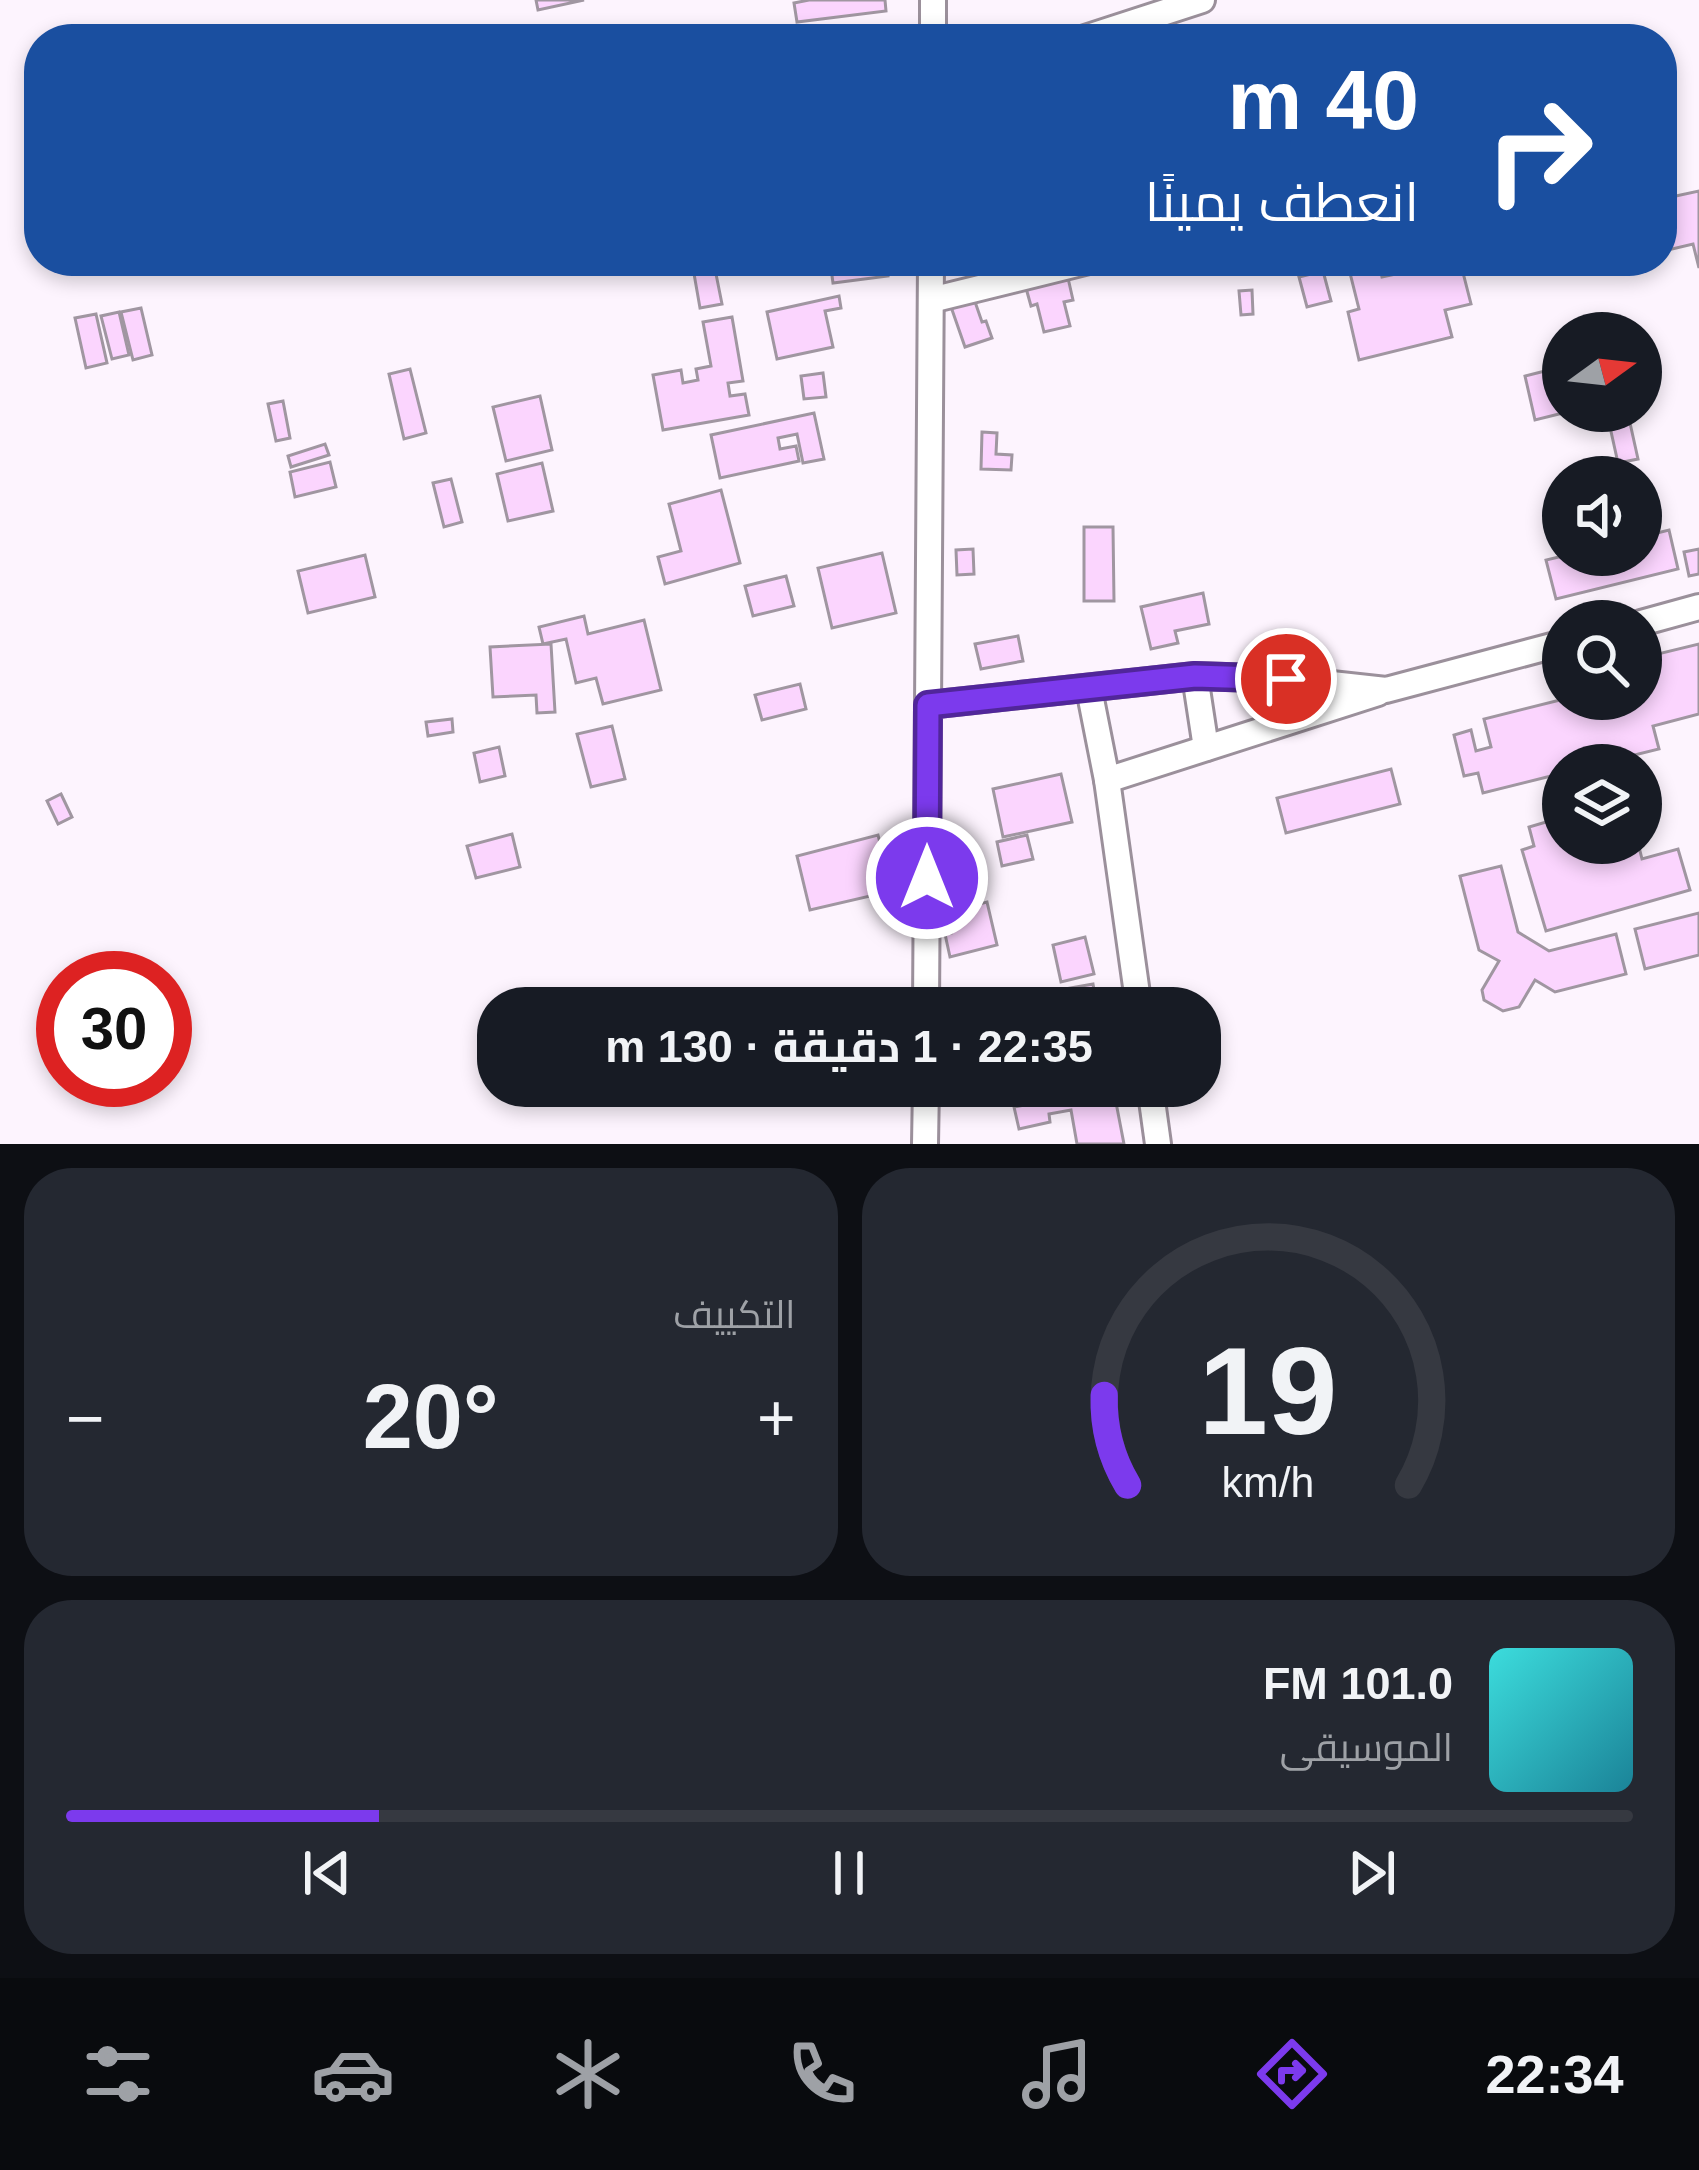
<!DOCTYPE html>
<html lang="ar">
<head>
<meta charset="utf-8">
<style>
	body { margin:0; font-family:Helvetica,Cairo,sans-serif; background:#242831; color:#f1f3f6; direction:rtl; height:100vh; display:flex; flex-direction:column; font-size:45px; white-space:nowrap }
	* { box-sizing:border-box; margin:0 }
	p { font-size:39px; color:#9ea1a6 }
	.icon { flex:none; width:66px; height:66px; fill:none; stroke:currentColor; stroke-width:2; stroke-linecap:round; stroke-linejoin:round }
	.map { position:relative; height:1144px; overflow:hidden; direction:ltr }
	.side { display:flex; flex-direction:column; gap:24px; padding:24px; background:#0d0f14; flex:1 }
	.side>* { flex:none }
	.banner { position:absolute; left:24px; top:24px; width:1653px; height:252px; border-radius:48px; box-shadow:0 6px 18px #0003; direction:rtl; background:#1a4fa0; color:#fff; overflow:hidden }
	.needle { width:78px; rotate:75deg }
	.controls { position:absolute; left:1542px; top:312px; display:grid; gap:24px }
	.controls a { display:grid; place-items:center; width:120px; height:120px; border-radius:50%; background:#171b24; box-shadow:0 6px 18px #0003; font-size:60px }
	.speed { position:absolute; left:36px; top:951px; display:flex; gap:24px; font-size:60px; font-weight:700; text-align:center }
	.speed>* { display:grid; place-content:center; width:156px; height:156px; border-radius:50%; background:#171b24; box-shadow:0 6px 18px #0003; line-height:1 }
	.speed .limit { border:18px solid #d22; background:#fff; color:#111 }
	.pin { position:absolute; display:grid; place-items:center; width:102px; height:102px; color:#fff; margin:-51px; border:6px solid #fff; border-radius:50%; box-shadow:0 3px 12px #0007 }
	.me { position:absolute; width:132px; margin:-66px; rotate:0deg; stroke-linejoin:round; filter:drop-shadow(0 0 9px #0008) }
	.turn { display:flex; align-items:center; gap:42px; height:252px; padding:0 60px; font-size:54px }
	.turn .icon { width:156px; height:156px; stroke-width:2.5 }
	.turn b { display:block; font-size:84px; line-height:102px }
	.big { font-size:90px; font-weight:700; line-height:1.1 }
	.side .card { flex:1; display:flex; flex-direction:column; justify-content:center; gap:18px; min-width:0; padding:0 42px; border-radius:48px; background:#242831 }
	.side .dial { align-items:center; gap:0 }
	.dial svg { height:312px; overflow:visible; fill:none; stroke:#363941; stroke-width:7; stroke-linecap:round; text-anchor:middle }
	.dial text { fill:#f1f3f6; stroke:none }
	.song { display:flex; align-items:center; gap:36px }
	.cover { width:144px; height:144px; border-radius:18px; background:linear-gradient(135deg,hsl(180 70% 55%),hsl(190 70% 35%)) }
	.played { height:12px; border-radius:6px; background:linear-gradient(90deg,#7c3aed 20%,#363941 20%) }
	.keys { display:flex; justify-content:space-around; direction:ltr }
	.heat { display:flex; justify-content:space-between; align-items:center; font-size:66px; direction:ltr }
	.side .tiles { flex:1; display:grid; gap:24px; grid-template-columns:1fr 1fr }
	.card:last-child { grid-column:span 2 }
	.trip { position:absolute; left:477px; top:987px; width:744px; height:120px; border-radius:48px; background:#171b24; box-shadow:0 6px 18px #0003; font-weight:700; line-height:120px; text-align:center; direction:rtl }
	.tabs { display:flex; height:192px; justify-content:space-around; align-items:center; background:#090b0e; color:#9ea1a6 }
	.tabs .icon { width:84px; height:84px }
	.tabs .on { color:#7c3aed }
	.tabs b { font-size:54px; color:#f1f3f6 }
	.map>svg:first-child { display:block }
	.building { fill:#fbd5fe; stroke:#a096a1; stroke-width:3 }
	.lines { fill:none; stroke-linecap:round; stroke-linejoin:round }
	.street-casing { stroke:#9b909b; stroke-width:30 }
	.street { stroke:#fff; stroke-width:24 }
	.route-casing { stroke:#51269a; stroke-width:30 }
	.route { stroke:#7c3aed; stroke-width:21 }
</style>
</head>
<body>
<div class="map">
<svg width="1699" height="1144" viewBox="0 0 1699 1144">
	<rect width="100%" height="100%" fill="#fdf4fe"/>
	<g class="building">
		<path d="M536,0H584L538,10Z"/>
		<path d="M885,0L886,11L797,22L794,3L809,0Z"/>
		<path d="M1699,191V268L1693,244L1668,250L1662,225V199Z"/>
		<path d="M830,261H887L888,276L833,283Z"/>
		<path d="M1347,261H1378L1382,277L1414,270L1412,261H1460L1471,304L1445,310L1452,337L1359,360L1348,312L1359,309Z"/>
		<path d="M714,264L722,304L700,308L693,268Z"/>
		<path d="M1323,271L1331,301L1307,307L1299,277Z"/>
		<path d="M1068,278L1073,300L1064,302L1070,326L1044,332L1037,304L1031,306L1026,288Z"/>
		<path d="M1252,290L1253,314L1241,315L1239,291Z"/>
		<path d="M839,296L841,308L825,311L833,347L777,359L767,312Z"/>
		<path d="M973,296L982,322L986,321L992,338L965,347L950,304Z"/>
		<path d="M141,308L152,355L133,360L121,312Z"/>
		<path d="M119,312L129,355L112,359L101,316Z"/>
		<path d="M96,314L107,363L86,368L75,318Z"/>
		<path d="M732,317L743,381L728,383L730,396L745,394L749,415L663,430L653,375L681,370L683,383L698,380L696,369L711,366L703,322Z"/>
		<path d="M1561,367L1563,411H1571L1535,420L1525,376Z"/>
		<path d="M410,369L426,433L404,439L389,374Z"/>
		<path d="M823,373L826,397L804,399L801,376Z"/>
		<path d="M540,396L552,450L506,461L493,407Z"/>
		<path d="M283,401L290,438L276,441L268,404Z"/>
		<path d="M814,413L824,459L803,463L797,434L778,438L780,449L796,446L799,461L720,478L711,435Z"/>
		<path d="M1630,423L1638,459L1618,463L1610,427Z"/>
		<path d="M982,432L997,433L996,454L1012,455L1011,470L981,469Z"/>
		<path d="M325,444L329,455L291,467L288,456Z"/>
		<path d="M330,462L336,487L295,497L290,472Z"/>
		<path d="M542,463L553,511L508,521L497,474Z"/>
		<path d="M451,479L462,522L444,527L433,483Z"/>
		<path d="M721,490L740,563L665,584L658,557L681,551L669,504Z"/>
		<path d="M1084,527H1113L1114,601H1084Z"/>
		<path d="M1669,530L1678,569L1556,599L1546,560L1567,555H1641V537Z"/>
		<path d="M973,549L974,574L957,575L956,550Z"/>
		<path d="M1699,549V574L1689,576L1684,552Z"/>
		<path d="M882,553L896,613L832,628L818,568Z"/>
		<path d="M365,555L375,597L308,613L298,571Z"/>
		<path d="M786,576L794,606L753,616L745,586Z"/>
		<path d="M1203,593L1209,624L1175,631L1178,643L1151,649L1141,607Z"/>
		<path d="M584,616L588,634L644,620L661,690L603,704L596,678L576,683L566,639L543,644L539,627Z"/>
		<path d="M1018,636L1023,661L981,669L975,644Z"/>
		<path d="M551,644L555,712L537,713L536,695L493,697L490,647Z"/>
		<path d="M1699,644V714L1653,726L1659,749L1594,765H1563V773L1483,793L1478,773L1464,776L1454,735L1471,730L1476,751L1491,747L1484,719L1564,699H1641V680L1645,679L1641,658Z"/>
		<path d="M800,684L806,709L762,720L755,695Z"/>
		<path d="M452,719L453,732L428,736L426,722Z"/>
		<path d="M612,726L625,779L591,787L577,734Z"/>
		<path d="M499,747L505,776L480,782L474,753Z"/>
		<path d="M1391,769L1400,804L1286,833L1277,798Z"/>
		<path d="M1061,774L1072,822L1003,837L993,789Z"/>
		<path d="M61,794L72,817L58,824L47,801Z"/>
		<path d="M1563,817V843H1638L1642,859L1678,849L1690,890L1546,931L1522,850L1534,846L1529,827Z"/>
		<path d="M512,834L520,867L476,878L467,846Z"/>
		<path d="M878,835L892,891L810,910L797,856Z"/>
		<path d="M1027,835L1033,859L1002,866L997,842Z"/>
		<path d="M1501,866L1518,932L1549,951L1616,934L1626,974L1555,992L1535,980L1519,1007L1503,1011L1484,1000L1482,990L1499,961L1479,950L1460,876Z"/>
		<path d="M987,902L997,945L950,957L945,934L951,933L946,912Z"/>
		<path d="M1699,913V955L1645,969L1635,929Z"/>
		<path d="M1085,937L1094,974L1061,982L1053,945Z"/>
		<path d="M1093,984L1097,1008H1040L1037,994Z"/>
		<path d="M1113,1087L1124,1144H1077L1071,1110L1049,1114L1050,1122L1019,1129L1014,1107Z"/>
	</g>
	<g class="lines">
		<defs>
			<g id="street">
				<path d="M933,39V0"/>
				<path d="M1082,39L1202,0"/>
				<path d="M931,300L1089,261"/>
				<path d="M1641,623L1699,607"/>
				<path d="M1195,676L1206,748"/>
				<path d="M1089,689L1107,780L1378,693"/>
				<path d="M928,705L1195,676L1286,679L1386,690L1563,643"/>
				<path d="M1107,780L1139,1008"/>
				<path d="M926,1008L931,261"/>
				<path d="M1150,1086L1158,1144"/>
				<path d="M925,1144L926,1086"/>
			</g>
		</defs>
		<use href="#street" class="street-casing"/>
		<use href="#street" class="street"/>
	</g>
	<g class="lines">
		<defs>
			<path id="route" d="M927,878L928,705L1195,676L1286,679"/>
		</defs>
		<use href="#route" class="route-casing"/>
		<use href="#route" class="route"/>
	</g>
</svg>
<div class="controls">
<a><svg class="needle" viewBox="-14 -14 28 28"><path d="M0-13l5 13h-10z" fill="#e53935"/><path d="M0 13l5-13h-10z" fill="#9ea1a6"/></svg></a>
<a><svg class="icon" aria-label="sound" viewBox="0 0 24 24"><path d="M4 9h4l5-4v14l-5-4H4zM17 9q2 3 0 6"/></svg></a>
<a><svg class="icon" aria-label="search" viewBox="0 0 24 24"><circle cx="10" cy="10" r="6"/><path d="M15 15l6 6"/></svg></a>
<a><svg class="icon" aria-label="layers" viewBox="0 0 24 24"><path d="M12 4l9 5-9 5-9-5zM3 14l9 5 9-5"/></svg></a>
</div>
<div class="speed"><div class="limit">30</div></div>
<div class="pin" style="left:1286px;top:679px;background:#d93025"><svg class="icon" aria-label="arrive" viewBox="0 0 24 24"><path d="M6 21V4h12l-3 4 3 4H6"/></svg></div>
<svg class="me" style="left:927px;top:878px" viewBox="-20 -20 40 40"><circle r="17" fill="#7c3aed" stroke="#fff" stroke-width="3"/><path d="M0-11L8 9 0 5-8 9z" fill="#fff"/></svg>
<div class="trip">22:35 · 1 دقيقة · 130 m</div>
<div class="banner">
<div class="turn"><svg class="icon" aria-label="right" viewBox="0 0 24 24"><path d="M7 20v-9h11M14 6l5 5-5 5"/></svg><div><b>40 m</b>انعطف يمينًا</div></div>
</div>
</div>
<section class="side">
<div class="tiles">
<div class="card dial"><svg viewBox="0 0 100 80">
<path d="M14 69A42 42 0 1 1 86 69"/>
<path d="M14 69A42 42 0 0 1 8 46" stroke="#7c3aed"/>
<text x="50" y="56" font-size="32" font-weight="700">19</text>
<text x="50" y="72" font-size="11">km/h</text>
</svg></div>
<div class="card"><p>التكييف</p>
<div class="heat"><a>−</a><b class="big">20°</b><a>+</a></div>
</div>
<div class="card">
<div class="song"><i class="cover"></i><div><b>101.0 FM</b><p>الموسيقى</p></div></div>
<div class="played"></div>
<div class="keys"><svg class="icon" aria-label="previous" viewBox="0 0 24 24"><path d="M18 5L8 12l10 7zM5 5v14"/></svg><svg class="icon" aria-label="pause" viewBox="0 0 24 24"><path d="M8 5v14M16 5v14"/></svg><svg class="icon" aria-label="next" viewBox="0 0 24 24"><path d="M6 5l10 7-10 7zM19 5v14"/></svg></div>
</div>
</div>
</section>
<nav class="tabs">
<b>22:34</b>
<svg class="icon on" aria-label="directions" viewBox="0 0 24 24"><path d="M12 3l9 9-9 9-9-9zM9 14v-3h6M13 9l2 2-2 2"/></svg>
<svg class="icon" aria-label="music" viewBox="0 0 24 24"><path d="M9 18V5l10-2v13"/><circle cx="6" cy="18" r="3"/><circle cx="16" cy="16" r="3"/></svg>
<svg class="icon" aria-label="phone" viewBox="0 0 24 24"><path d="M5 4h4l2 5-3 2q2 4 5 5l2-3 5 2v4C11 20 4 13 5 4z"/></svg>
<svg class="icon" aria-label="climate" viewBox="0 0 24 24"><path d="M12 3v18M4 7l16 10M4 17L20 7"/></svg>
<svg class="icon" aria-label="car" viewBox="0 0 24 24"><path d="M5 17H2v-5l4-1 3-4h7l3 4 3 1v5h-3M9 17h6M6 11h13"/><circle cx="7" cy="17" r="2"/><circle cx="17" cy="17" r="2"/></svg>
<svg class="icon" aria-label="filters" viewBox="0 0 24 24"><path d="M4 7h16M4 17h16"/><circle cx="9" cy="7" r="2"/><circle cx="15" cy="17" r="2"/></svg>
</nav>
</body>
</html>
